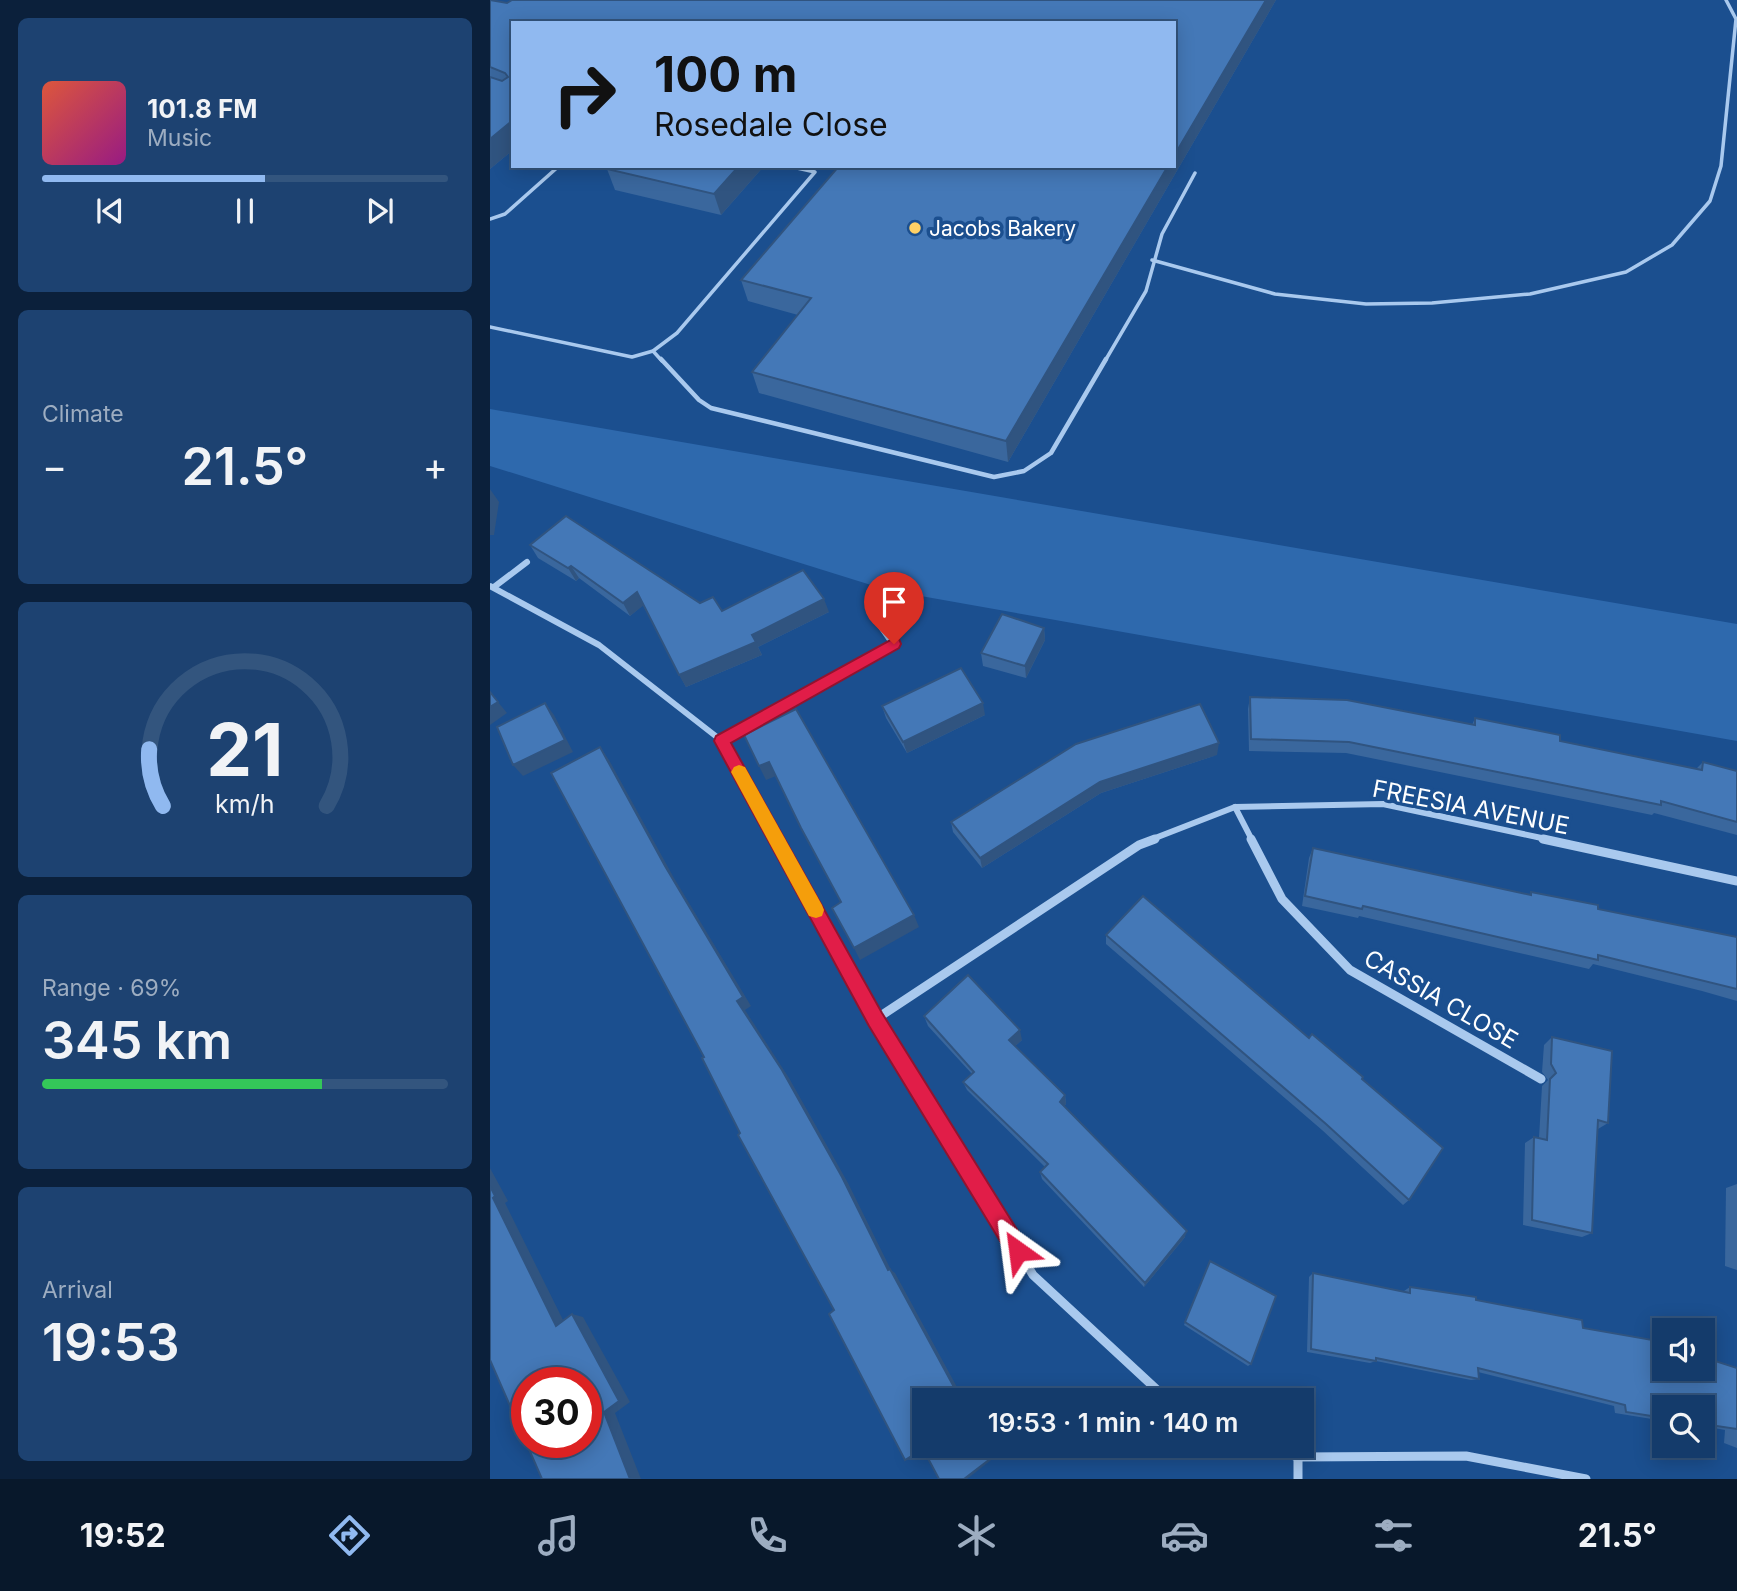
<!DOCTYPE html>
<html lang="en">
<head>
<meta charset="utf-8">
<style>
	body { margin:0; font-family:Inter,sans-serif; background:#1d4271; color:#f1f3f6; height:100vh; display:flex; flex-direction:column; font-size:26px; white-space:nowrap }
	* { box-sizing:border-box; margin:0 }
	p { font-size:23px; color:#9dadc1 }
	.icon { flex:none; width:38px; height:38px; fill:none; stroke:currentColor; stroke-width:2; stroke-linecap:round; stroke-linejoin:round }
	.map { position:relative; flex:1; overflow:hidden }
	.side { display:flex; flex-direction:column; gap:18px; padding:18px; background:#0b203b; width:490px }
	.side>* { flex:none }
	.guide { position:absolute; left:21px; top:21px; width:665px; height:147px; border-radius:0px; box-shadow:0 4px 18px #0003,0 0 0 2px #33557e; background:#90b9f0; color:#111; overflow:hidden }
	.fabs { position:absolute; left:1162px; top:1318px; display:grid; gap:14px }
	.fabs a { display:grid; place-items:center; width:63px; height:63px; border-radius:0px; background:#143b6b; box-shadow:0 4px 18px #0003,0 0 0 2px #33557e; font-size:35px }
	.speed { position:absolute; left:21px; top:1367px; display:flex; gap:14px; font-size:35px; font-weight:700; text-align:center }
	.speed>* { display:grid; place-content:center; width:91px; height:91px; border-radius:50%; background:#143b6b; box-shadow:0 4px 18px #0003,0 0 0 2px #33557e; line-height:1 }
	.speed .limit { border:10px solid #d22; background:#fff; color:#111 }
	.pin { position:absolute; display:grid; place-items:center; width:60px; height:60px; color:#fff; margin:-72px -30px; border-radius:50% 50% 50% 0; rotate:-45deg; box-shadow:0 0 7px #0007 }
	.pin .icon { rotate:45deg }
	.me { position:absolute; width:77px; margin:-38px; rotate:329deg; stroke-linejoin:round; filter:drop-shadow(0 0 5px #0008) }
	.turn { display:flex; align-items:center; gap:24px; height:147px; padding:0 28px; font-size:32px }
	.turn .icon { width:91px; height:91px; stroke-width:2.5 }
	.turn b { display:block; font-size:49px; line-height:60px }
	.big { font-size:52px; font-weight:600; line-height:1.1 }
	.side .card { flex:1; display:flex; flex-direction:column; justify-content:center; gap:10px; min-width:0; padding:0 24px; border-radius:10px; background:#1d4271 }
	.side .dial { align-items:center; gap:0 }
	.dial svg { height:182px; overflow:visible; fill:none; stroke:#33557e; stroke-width:7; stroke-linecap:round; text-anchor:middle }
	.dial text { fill:#f1f3f6; stroke:none }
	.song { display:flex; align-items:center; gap:21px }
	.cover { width:84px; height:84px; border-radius:10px; background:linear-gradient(135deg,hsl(10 70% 55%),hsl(310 70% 35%)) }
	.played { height:7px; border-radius:4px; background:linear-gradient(90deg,#90b9f0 55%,#33557e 55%) }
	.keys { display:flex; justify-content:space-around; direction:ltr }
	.heat { display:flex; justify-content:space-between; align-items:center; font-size:38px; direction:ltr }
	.charge { height:10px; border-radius:5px; background:linear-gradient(90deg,#34c759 69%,#33557e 0) }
	.trip { position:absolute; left:422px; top:1388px; width:402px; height:70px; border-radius:0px; background:#143b6b; box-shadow:0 4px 18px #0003,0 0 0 2px #33557e; font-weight:600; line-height:70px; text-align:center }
	.tabs { display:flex; height:112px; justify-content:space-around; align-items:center; background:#08182b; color:#9dadc1 }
	.tabs .icon { width:49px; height:49px }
	.tabs .current { color:#90b9f0 }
	.tabs b { font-size:32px; color:#f1f3f6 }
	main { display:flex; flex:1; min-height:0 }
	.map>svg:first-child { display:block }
	.green { fill:#2e69ad }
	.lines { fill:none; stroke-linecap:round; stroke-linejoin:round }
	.lane-far1 { stroke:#a9c9ee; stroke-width:3.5 }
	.lane { stroke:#a9c9ee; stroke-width:4.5 }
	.street-far1 { stroke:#a9c9ee; stroke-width:6 }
	.street { stroke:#a9c9ee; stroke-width:9 }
	.wall { fill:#3a679d }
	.shaded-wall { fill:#305480 }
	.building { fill:#4478b7; stroke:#305480; stroke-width:2; fill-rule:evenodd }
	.route { fill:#e11d48; stroke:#92132f; stroke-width:2 }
	.slow { fill:#f59e0b }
	.poi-dot { fill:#ffd166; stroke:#1b4f8f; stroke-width:2.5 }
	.labels { text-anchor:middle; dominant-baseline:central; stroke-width:7; stroke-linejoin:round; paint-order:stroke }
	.far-poi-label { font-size:21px; fill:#fff; stroke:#1b4f8f; text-anchor:start }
	.street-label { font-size:24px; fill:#fff; stroke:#1b4f8f }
</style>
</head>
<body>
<main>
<section class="side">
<div class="card">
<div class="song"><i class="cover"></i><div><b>101.8 FM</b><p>Music</p></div></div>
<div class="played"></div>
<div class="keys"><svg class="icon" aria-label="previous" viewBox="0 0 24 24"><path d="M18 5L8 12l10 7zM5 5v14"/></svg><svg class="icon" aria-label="pause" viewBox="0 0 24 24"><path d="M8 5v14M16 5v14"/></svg><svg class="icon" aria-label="next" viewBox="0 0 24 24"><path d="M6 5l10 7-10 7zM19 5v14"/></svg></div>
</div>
<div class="card"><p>Climate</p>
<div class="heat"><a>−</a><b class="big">21.5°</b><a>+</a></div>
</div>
<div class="card dial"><svg viewBox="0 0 100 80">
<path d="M14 69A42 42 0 1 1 86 69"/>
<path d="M14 69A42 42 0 0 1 8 44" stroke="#90b9f0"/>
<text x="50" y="56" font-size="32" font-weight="700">21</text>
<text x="50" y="72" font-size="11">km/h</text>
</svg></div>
<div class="card"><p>Range · 69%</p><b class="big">345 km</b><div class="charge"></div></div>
<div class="card"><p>Arrival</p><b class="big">19:53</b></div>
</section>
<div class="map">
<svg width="1247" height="1479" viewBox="0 0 1247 1479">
	<rect width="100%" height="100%" fill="#1b4f8f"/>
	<path class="green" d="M0,409L1247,624V741L397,590L0,466Z"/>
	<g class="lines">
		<g class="lane-far1">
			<path d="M0,219L15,214L69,166"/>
			<path d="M662,260L785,294L876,304L942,303L1040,294L1136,272L1182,245L1220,201L1231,166L1246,19L1236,0"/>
			<path d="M0,327L142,357L163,351L187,333L325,172L298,166"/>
			<path d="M163,351L172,361"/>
			<path d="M615,361L656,291L672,234L705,173"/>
		</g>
		<path class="lane" d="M171,359L209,400L221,408L504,477L534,471L561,453L616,359"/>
		<g class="street-far1">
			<path d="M0,586L109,645L232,741L287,840"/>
			<path d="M4,587L37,562"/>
			<path d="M232,741L403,644L387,621"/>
			<path d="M745,807L762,840"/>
			<path d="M660,840L745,807L893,804L1061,840"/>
		</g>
		<g class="street">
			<path d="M286,839L386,1019L543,1275L678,1400"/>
			<path d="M761,839L792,899L860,970L1051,1079"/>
			<path d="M1053,839L1247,881"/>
			<path d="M386,1019L649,845L665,839"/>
			<path d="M768,1446L808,1457L976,1456L1096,1479"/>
			<path d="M808,1457V1479"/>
		</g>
	</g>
	<g class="wall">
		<path d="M0,0L17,3L22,0H786L518,462L269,393L262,372L308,315L258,301L251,280L684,166L23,23V150L0,169Z"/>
		<path d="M274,166L231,215L125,190L117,169Z"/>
		<path d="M40,545L232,611L339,612L268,647L272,655L196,687L153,605L140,616L89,578L86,581L48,558Z"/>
		<path d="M554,628L555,640L536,678L493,666L491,653Z"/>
		<path d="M760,697L982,725L985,718L1070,741L1206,769L1213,762L1247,771V835L1164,813L1162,815L856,753L759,751L758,709Z"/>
		<path d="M392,706L495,715L417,753L396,718Z"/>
		<path d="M727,755L611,793L492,868L463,832L461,822Z"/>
		<path d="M823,848L1039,895L1041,892L1108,909L1247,937V1001L1212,991L1103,964L1099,969L869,916L868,918L812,906L819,858Z"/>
		<path d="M616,935L819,1038L919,1200L913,1205L832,1130L616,944Z"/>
		<path d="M434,1016L532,1040L525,1046L575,1095L576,1104L574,1106L695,1237L654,1287L552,1179L550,1172L555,1167L477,1090L473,1082L482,1074L438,1026Z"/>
		<path d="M1062,1037L1118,1123L1108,1129H1107L1102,1233L1092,1237L1033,1225L1035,1143L1044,1137L1049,1138L1052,1086L1058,1080L1052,1072L1054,1045Z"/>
		<path d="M1247,1184V1270L1235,1266L1236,1188Z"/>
		<path d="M718,1265L761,1364L758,1366L694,1325Z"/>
		<path d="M823,1273L914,1292V1291L920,1287L986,1300L1093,1328L1174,1368H1247V1448L1234,1443L1235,1430L1213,1426V1407H1174V1421L1125,1413L1124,1406L988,1372L989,1379L981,1380L886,1361L880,1363L817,1352L819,1277Z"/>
	</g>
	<g class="shaded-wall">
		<path d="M776,0H786L518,462L516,441L678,166H684V156Z"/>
		<path d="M23,120V150L0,169V139Z"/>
		<path d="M249,166H274L231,215L224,194Z"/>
		<path d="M0,489L9,502L4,535H0Z"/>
		<path d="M81,566L89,578L86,581L78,568Z"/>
		<path d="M147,592L154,605L140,616L133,603Z"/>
		<path d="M334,599L339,612L268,647L272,655L196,687L189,675L262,635Z"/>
		<path d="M554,628L555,640L536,678L535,666Z"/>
		<path d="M8,702L17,713L0,725V707Z"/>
		<path d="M55,703L64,715L83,752L33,776L23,765Z"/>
		<path d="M493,703L495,715L417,753L413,742Z"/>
		<path d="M729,743L727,755L611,793L492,868L490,858L610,782Z"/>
		<path d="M110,747L119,760L184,878L261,1006L255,1010L299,1078L358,1183L401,1270L405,1273L474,1400H471L247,1001Z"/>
		<path d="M279,762L286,776L276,780L269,766Z"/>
		<path d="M424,915L429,927L370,960L364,948Z"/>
		<path d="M530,1030L532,1040L522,1049L519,1040Z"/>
		<path d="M575,1095L576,1104L571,1110L570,1102Z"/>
		<path d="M0,1168L18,1201L15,1203L77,1328L66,1326L3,1198L0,1186Z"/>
		<path d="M697,1231L695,1237L654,1287L655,1283Z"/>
		<path d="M82,1314L93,1317L140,1402L125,1413L151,1479H140L114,1412Z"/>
		<path d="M516,1446H519L477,1479H474Z"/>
		<path d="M433,1449H438L420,1460H415Z"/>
	</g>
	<g class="building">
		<path d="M0,0L17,3L22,0H776L684,156V23H23V120L0,139V77L12,81L18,77L15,73L0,67Z"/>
		<path d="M120,166H249L224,194L117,169Z"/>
		<path d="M349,166H678L516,441L262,372L321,298L251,280Z"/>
		<path d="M76,516L210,603L223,597L232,611L313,570L334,599L262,635L266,642L189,675L147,592L133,603L81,566L78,568L40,545Z"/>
		<path d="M512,614L554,628L535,666L491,653Z"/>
		<path d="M471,668L493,703L413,742L392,706Z"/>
		<path d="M0,692L8,702L0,707Z"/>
		<path d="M760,697L857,700L985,725V718L1070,735V741L1212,770L1213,762L1247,771V822L1171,801V805L859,742L761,739Z"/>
		<path d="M55,703L75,740L23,765L7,727Z"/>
		<path d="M710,704L729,743L610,782L490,858L461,822L586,744Z"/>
		<path d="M306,709L424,915L364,948L342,908L351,902L311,828L279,762L269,766L254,735Z"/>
		<path d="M110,747L175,866L253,997L247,1001L292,1070L352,1177L398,1270L400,1269L471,1400H434V1446H517L474,1479H449L433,1449L415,1460L339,1314L344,1310L248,1135L250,1133L212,1058L214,1057L61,773Z"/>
		<path d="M823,848L1041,895V892L1108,905V909L1247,937V989L1108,955V960L873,906L872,909L815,896Z"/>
		<path d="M653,896L819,1038L822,1034L873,1077L872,1079L953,1148L919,1200L836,1124L616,935Z"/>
		<path d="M478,975L530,1030L519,1040L575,1095L570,1102L697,1231L655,1283L550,1172L558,1164L473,1082L484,1072L434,1016Z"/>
		<path d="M1062,1037L1122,1051L1118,1123L1108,1120L1102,1233L1042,1220L1044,1137L1057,1140L1060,1079L1066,1073L1061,1064Z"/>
		<path d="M0,1186L5,1196L3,1198L66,1326L82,1314L129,1401L114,1412L140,1479H52L0,1360ZM37,1382H96V1442H37Z"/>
		<path d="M720,1261L786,1296L761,1364L695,1322Z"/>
		<path d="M823,1273L920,1293V1287L986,1297V1300L1092,1320L1093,1328L1174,1342V1368H1213V1357L1247,1368V1429L1213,1424V1407H1174V1418L1136,1412L1135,1405L988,1368L989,1379L886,1358V1361L821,1349Z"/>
		<path d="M489,1395L492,1400H482Z"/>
	</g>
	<path class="route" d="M404,638L409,639L411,644L409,648L241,743L392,1013L536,1244L539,1251L536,1259L528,1262L521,1259L379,1026L224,741L226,736Z"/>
	<path class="slow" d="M249,765L255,767L332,905L334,910L332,916L326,918L319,916L241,772L244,767Z"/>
	<circle class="poi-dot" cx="425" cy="228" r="7"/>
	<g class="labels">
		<g class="far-poi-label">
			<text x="439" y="228">Jacobs Bakery</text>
		</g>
		<g class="street-label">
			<text transform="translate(981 807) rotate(11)">FREESIA AVENUE</text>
			<text transform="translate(951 999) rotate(30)">CASSIA CLOSE</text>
		</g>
	</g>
</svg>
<div class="fabs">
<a><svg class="icon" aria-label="sound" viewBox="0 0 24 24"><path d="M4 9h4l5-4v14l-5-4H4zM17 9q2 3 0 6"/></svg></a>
<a><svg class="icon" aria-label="search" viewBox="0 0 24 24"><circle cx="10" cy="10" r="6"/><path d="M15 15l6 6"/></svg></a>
</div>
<div class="speed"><div class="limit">30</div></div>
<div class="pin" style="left:404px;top:644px;background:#d93025"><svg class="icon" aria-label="arrive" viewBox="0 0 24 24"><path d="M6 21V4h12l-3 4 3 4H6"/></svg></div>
<svg class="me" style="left:528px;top:1251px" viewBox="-20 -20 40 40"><path d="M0-17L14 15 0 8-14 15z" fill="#e11d48" stroke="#fff" stroke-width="4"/></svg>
<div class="trip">19:53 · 1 min · 140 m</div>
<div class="guide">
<div class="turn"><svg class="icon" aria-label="right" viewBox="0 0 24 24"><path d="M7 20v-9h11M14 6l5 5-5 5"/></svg><div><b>100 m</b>Rosedale Close</div></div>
</div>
</div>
</main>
<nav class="tabs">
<b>19:52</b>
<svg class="icon current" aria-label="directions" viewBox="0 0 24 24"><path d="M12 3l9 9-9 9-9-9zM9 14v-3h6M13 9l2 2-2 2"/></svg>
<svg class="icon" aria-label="music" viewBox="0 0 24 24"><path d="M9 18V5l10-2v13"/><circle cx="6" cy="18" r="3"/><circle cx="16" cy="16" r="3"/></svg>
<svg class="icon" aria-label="phone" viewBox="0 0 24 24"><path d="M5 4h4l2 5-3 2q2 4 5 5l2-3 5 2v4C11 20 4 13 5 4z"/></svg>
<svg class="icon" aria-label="climate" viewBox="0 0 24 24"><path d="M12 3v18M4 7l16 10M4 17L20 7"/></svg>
<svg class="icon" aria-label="car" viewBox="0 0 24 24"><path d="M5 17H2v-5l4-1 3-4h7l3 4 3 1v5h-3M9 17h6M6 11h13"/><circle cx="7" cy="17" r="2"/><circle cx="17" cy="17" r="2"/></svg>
<svg class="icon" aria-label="filters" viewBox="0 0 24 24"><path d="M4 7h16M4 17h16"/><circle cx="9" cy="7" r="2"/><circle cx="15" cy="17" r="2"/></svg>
<b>21.5°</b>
</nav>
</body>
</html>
